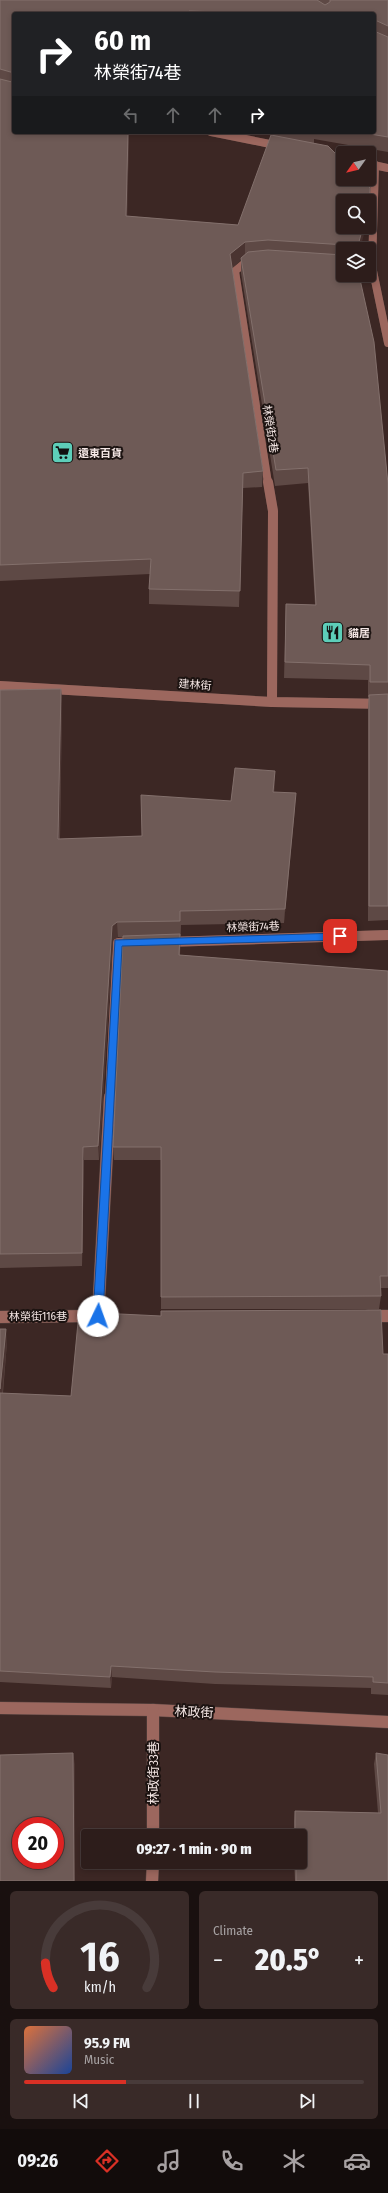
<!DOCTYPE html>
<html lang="en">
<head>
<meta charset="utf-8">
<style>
	body { margin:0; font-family:"Fira Sans Condensed","Noto Sans TC",sans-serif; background:#392a28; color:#f1f3f6; height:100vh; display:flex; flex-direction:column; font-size:15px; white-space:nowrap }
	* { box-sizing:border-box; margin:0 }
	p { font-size:13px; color:#a7a2a3 }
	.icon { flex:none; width:22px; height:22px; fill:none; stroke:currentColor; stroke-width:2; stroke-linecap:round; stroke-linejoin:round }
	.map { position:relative; height:1881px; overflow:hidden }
	.side { display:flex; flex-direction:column; gap:10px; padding:10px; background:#19100f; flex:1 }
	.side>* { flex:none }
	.banner { position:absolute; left:12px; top:12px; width:364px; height:122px; border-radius:4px; box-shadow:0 2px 6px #0003,0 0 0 1px #483b3a; background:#202124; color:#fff; overflow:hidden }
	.needle { width:26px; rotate:236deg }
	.controls { position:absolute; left:336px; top:146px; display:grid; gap:8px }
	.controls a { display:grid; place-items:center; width:40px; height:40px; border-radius:4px; background:#2d1d1b; box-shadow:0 2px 6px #0003,0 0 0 1px #483b3a; font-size:20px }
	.speed { position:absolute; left:12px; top:1817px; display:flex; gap:8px; font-size:20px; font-weight:700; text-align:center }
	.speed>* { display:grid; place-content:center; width:52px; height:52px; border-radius:50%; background:#2d1d1b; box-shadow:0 2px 6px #0003,0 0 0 1px #483b3a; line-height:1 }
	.speed .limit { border:6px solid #d22; background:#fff; color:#111 }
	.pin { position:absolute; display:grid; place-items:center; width:34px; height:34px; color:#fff; margin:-17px; border-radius:8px; box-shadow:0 2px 6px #0006 }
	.me { position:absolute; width:44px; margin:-22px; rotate:3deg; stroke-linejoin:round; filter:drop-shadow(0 0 3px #0008) }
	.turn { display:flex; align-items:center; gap:14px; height:84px; padding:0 16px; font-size:18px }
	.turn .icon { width:52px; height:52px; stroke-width:2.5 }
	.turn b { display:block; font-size:28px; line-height:34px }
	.lanes { display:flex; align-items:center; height:38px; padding:0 16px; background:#0003; justify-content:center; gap:20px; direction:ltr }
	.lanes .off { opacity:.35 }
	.big { font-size:30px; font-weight:800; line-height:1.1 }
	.side .card { flex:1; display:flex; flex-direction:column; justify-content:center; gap:6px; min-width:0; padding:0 14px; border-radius:6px; background:#392a28 }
	.side .dial { align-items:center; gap:0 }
	.dial svg { height:104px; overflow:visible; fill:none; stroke:#483b3a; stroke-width:7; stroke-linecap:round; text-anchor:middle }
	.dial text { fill:#f1f3f6; stroke:none }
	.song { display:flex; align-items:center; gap:12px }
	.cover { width:48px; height:48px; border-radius:6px; background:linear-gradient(135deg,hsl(20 70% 55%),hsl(220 70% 35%)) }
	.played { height:4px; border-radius:2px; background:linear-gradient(90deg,#d93025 30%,#483b3a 30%) }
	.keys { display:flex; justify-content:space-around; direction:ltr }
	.heat { display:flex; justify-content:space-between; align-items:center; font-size:22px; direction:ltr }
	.side .tiles { flex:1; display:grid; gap:10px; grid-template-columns:1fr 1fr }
	.card:last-child { grid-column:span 2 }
	.trip { position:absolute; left:81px; top:1829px; width:226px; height:40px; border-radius:4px; background:#2d1d1b; box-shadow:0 2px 6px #0003,0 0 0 1px #483b3a; font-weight:800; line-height:40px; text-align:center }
	.tab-bar { display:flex; height:64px; justify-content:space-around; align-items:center; background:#120c0b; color:#a7a2a3 }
	.tab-bar .icon { width:28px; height:28px }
	.tab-bar .selected { color:#d93025 }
	.tab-bar b { font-size:18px; color:#f1f3f6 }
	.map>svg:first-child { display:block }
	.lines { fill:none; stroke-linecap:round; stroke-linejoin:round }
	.minor-far2-casing { stroke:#594643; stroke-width:8 }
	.minor-far1-casing { stroke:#594643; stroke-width:10 }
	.minor-casing { stroke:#594643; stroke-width:13 }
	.minor-far2 { stroke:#9c675e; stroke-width:8 }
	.minor-far1 { stroke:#9c675e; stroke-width:10 }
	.minor { stroke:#9c675e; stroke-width:12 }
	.wall { fill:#5e4945; fill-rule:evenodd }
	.shaded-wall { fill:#4a3431 }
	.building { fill:#6e5a56; stroke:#83706c; fill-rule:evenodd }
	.route { fill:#1a73e8; stroke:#114b97 }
	.labels { text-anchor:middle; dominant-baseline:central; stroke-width:4; stroke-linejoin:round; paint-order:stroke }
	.street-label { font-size:11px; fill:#f4e6e4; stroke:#1c1311 }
	.poi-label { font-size:11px; font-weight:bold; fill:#f4e6e4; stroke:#1c1311; text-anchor:start }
	.near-street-label { font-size:13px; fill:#f4e6e4; stroke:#1c1311 }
</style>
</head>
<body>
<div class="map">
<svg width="388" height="1881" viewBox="0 0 388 1881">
	<rect width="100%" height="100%" fill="#3c2724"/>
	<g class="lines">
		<defs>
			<g id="minor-far2">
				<path d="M211,132L280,146"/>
				<path d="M369,164L388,168"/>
				<path d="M375,165L372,266L388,343"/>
				<path d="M252,261L246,262L235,271L268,483"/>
			</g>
			<g id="minor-far1">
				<path d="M268,482L273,511L272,702"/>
				<path d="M0,686L272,702L388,704"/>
				<path d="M166,942L388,935"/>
				<path d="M110,1098L118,943L136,942"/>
			</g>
			<g id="minor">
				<path d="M98,1316L110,1097"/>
				<path d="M368,1316H388"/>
				<path d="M0,1317L92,1316"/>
				<path d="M0,1708L153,1710L388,1722"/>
				<path d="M153,1710V1836"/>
				<path d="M152,1881L153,1862"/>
			</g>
		</defs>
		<use href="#minor-far2" class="minor-far2-casing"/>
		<use href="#minor-far1" class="minor-far1-casing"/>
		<use href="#minor" class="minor-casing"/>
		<use href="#minor-far2" class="minor-far2"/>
		<use href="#minor-far1" class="minor-far1"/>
		<use href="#minor" class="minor"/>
	</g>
	<g class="wall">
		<path d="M0,0H388V152L314,139V143L360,249H343V275L388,484V920L368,921V710L369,697H368V680L284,678L286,604L315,605L308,483L275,486L241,273V260L232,268L263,471L262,487L243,488L239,607L149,604V589L150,574L0,581ZM14,14H374V132H274V135L238,225L127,216L129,132H14Z"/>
		<path d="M61,689L62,704L60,839L142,836L231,801L275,771L274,792L295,808L284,923L181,925L180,955L388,971V1288H380L381,1296L379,1309H161V1160H114L113,1147L123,937H118L113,940L99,1160H84L82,1266L0,1268V690Z"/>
		<path d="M0,1329L7,1342L3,1393L71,1396L383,1354H388V1695L371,1694V1688L215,1684L112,1677L111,1688L0,1682Z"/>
		<path d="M376,1753L388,1881H295L294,1862H300V1836H294V1821L295,1811L378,1813L374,1764Z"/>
	</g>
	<g class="shaded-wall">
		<path d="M375,20L374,35V21Z"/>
		<path d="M128,132H129V136L127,231L126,216Z"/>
		<path d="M363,227H366L360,249H357Z"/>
		<path d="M245,242V257L241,258V260L230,270V254Z"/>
		<path d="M61,689L62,704L59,853L58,839Z"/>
		<path d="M275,771V786L273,806V792Z"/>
		<path d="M296,793L295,808L284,923L285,909Z"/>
		<path d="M117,922L118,937L113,940L99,1160L98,1146L112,926Z"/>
		<path d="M83,1147L84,1160L82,1266V1253Z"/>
		<path d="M6,1329L7,1342L1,1406L0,1396V1389Z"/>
		<path d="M111,1666L112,1677L111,1688L110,1677Z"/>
		<path d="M73,1753L75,1764V1881H74Z"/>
	</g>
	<g class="building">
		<path d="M0,0H317L325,5L330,2V0H388V26L375,20L374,21V14H225L222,12L189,11L187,14H14V73L0,69Z"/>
		<path d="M374,31L388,37V137L358,132H374Z"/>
		<path d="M0,79L12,82H14V132H128L126,216L238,225L271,135L328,146L343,161V179H361L370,188L369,204V201H343V227H363L357,249H348L346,245L268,240L245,242L230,254L263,471L243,473L240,591L149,589L151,559L0,565Z"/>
		<path d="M268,250L343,255V275H359L374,342L388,484V682H370V665L285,662L286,604L316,605L308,468L276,470L241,258L248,252Z"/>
		<path d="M61,689L58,839L142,836L141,795L231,801L235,768L275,771L273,792L296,793L285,909L180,911V921L117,922L112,926L98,1146L83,1147L82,1253L0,1254V690Z"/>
		<path d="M388,694V906H369V695Z"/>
		<path d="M180,934L179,955L388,971V1276H380L381,1296L161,1297V1147H113L123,936Z"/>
		<path d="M381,1310L383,1354H388V1683L373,1682V1677L215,1672L111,1666L110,1677L0,1671V1393L71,1396L79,1312L161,1316V1311Z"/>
		<path d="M0,1329H6L0,1389Z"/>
		<path d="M73,1753L74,1881H0V1755ZM21,1826H55V1860H21Z"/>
		<path d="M376,1753L388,1755V1881H296V1862H300V1836H295V1811L381,1813Z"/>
	</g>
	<path class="route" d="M340,933L345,936L340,940L122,946L103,1316L98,1321L94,1319L93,1316L115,940Z"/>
	<defs>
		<symbol id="supermarket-square" viewBox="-11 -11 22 22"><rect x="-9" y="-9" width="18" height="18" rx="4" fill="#5dceb9" stroke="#1c1311"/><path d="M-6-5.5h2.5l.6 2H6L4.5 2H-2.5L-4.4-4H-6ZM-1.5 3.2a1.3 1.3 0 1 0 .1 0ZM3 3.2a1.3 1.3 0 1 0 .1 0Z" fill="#111"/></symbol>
		<symbol id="restaurant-square" viewBox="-11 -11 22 22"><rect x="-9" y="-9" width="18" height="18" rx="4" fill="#5dceb9" stroke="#1c1311"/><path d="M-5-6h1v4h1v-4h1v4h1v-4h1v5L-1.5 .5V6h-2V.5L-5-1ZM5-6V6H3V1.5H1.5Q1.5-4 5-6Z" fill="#111"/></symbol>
	</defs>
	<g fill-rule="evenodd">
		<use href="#supermarket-square" x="50" y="440" width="25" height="25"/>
		<use href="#restaurant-square" x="320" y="620" width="25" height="25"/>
	</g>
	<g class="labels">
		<g class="street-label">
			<text transform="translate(270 429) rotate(81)">林榮街2巷</text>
			<text transform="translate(195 685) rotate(4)">建林街</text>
			<text transform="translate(253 927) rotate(-2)">林榮街74巷</text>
			<text x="38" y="1316">林榮街116巷</text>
		</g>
		<g class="poi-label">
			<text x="78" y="453">遠東百貨</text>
			<text x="348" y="633">貓居</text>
		</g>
		<g class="near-street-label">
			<text transform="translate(194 1712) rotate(3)">林政街</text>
			<text transform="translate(153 1773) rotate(-90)">林政街33巷</text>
		</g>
	</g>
</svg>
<div class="controls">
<a><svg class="needle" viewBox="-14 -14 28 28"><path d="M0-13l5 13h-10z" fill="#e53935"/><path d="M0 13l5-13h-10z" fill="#a7a2a3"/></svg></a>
<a><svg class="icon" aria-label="search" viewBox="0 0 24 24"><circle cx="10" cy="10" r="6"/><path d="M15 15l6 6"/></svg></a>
<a><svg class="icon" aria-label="layers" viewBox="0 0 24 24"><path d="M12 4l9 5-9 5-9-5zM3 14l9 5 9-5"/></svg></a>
</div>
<div class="speed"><div class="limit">20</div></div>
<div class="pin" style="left:340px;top:936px;background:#d93025"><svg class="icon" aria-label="arrive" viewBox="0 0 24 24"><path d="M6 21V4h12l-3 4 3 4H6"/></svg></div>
<svg class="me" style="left:98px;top:1316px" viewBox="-20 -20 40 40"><circle r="19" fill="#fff"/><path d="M0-13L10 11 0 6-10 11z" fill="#1a73e8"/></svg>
<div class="trip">09:27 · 1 min · 90 m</div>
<div class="banner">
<div class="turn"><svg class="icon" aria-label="right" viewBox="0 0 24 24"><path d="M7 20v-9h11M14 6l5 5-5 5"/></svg><div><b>60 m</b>林榮街74巷</div></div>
<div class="lanes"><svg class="icon off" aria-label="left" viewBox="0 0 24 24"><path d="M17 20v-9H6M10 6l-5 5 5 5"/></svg><svg class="icon off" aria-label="ahead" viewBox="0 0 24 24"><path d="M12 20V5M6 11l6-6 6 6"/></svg><svg class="icon off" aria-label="ahead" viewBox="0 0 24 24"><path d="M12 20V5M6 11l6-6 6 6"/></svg><svg class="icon" aria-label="right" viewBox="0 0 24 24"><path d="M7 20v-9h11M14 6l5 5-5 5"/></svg></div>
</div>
</div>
<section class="side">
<div class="tiles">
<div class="card dial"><svg viewBox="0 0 100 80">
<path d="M14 69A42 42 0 1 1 86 69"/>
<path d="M14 69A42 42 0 0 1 8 50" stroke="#d93025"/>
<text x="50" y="56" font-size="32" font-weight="700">16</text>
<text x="50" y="72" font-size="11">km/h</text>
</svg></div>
<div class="card"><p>Climate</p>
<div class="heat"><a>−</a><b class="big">20.5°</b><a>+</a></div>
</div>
<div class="card">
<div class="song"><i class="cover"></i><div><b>95.9 FM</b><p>Music</p></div></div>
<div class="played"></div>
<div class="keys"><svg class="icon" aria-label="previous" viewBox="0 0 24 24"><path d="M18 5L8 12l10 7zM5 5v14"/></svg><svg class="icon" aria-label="pause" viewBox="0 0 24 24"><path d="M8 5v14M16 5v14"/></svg><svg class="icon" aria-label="next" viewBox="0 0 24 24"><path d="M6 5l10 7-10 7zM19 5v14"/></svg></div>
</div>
</div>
</section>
<nav class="tab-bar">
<b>09:26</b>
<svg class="icon selected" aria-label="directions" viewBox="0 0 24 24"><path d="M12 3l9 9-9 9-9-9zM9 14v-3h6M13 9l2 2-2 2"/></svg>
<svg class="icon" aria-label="music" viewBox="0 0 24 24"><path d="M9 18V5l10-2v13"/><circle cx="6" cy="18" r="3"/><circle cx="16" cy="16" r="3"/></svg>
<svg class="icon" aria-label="phone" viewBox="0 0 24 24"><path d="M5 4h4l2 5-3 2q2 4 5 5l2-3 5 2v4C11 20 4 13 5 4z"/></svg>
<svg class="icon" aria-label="climate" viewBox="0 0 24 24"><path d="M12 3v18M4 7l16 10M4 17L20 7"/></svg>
<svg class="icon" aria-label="car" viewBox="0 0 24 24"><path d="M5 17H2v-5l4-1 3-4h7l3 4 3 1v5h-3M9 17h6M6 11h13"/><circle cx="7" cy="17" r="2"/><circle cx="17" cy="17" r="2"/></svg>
</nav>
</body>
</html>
